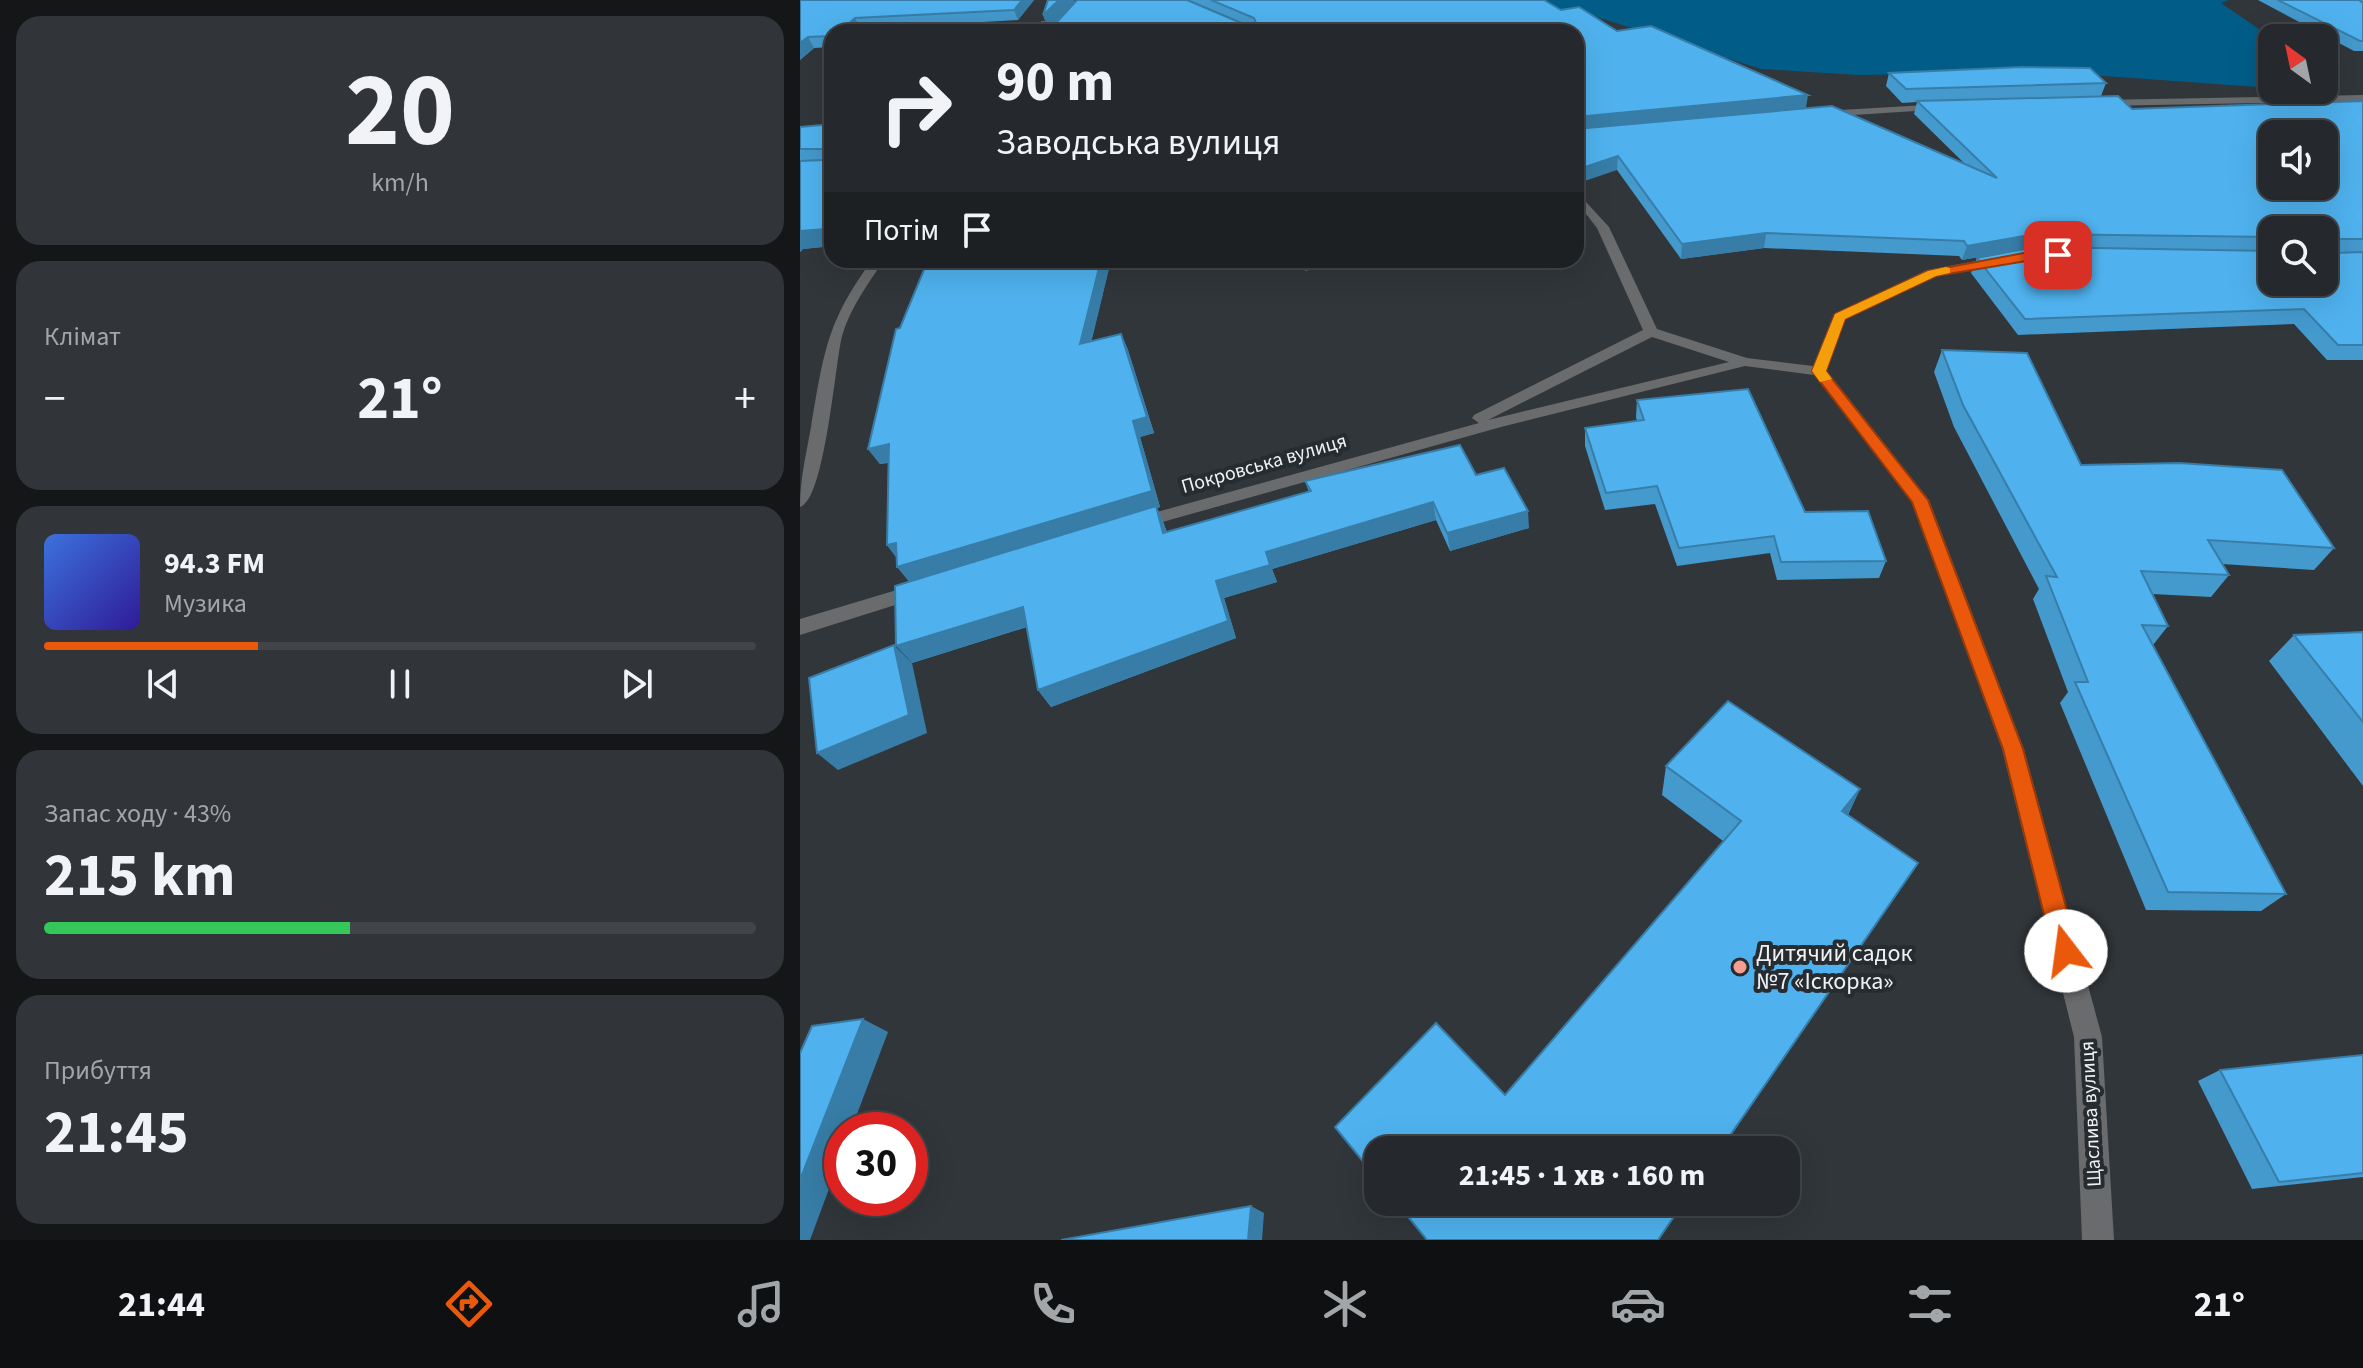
<!DOCTYPE html>
<html lang="uk">
<head>
<meta charset="utf-8">
<style>
	body { margin:0; font-family:"Source Sans 3",sans-serif; background:#313438; color:#f1f3f6; height:100vh; display:flex; flex-direction:column; font-size:30px; white-space:nowrap }
	* { box-sizing:border-box; margin:0 }
	p { font-size:26px; color:#a3a6a9 }
	.icon { flex:none; width:44px; height:44px; fill:none; stroke:currentColor; stroke-width:2; stroke-linecap:round; stroke-linejoin:round }
	.map { position:relative; flex:1; overflow:hidden }
	.panel { display:flex; flex-direction:column; gap:16px; padding:16px; background:#141618; width:800px }
	.panel>* { flex:none }
	.top-card { position:absolute; left:24px; top:24px; width:760px; height:244px; border-radius:24px; box-shadow:0 8px 32px #0002,0 0 0 2px #424448; background:#25282c; color:#f1f3f6; overflow:hidden }
	.needle { width:52px; rotate:327deg }
	.fabs { position:absolute; left:1458px; top:24px; display:grid; gap:16px }
	.fabs a { display:grid; place-items:center; width:80px; height:80px; border-radius:16px; background:#25282c; box-shadow:0 8px 32px #0002,0 0 0 2px #424448; font-size:40px }
	.speed { position:absolute; left:24px; top:1112px; display:flex; gap:16px; font-size:40px; font-weight:700; text-align:center }
	.speed>* { display:grid; place-content:center; width:104px; height:104px; border-radius:50%; background:#25282c; box-shadow:0 8px 32px #0002,0 0 0 2px #424448; line-height:1 }
	.speed .limit { border:12px solid #d22; background:#fff; color:#111 }
	.pin { position:absolute; display:grid; place-items:center; width:68px; height:68px; color:#fff; margin:-34px; border-radius:16px; box-shadow:0 4px 12px #0006 }
	.me { position:absolute; width:88px; margin:-44px; rotate:345deg; stroke-linejoin:round; filter:drop-shadow(0 0 6px #0008) }
	.turn { display:flex; align-items:center; gap:28px; height:168px; padding:0 40px; font-size:36px }
	.turn .icon { width:104px; height:104px; stroke-width:2.5 }
	.turn b { display:block; font-size:56px; line-height:68px }
	.then { display:flex; align-items:center; height:76px; padding:0 40px; background:#0003; gap:16px; font-size:30px }
	.big { font-size:60px; font-weight:700; line-height:1.1 }
	.panel .tile { flex:1; display:flex; flex-direction:column; justify-content:center; gap:12px; min-width:0; padding:0 28px; border-radius:24px; background:#313438 }
	.panel .dial { align-items:center; gap:0 }
	.dial b { font-size:104px; line-height:1 }
	.song { display:flex; align-items:center; gap:24px }
	.cover { width:96px; height:96px; border-radius:12px; background:linear-gradient(135deg,hsl(220 70% 55%),hsl(250 70% 35%)) }
	.played { height:8px; border-radius:4px; background:linear-gradient(90deg,#ea580c 30%,#424448 30%) }
	.keys { display:flex; justify-content:space-around; direction:ltr }
	.heat { display:flex; justify-content:space-between; align-items:center; font-size:44px; direction:ltr }
	.charge { height:12px; border-radius:6px; background:linear-gradient(90deg,#34c759 43%,#424448 0) }
	.trip { position:absolute; left:564px; top:1136px; width:436px; height:80px; border-radius:24px; background:#25282c; box-shadow:0 8px 32px #0002,0 0 0 2px #424448; font-weight:700; line-height:80px; text-align:center }
	.tabs { display:flex; height:128px; justify-content:space-around; align-items:center; background:#0f1012; color:#a3a6a9 }
	.tabs .icon { width:56px; height:56px }
	.tabs .current { color:#ea580c }
	.tabs b { font-size:36px; color:#f1f3f6 }
	main { display:flex; flex:1; min-height:0 }
	.map>svg:first-child { display:block }
	.green { fill:#015d88 }
	.lines { fill:none; stroke-linecap:round; stroke-linejoin:round }
	.lane { fill:#696b6d; fill-rule:evenodd }
	.street { fill:#696b6d; fill-rule:evenodd }
	.wall { fill:#4499cd; fill-rule:evenodd }
	.shaded-wall { fill:#377da7 }
	.building { fill:#4fb2ee; stroke:#377da7; stroke-width:2; fill-rule:evenodd }
	.route { fill:#ea580c; stroke:#983908; stroke-width:2 }
	.slow { fill:#f59e0b }
	.poi-dot { fill:#f59d8f; stroke:#272c30; stroke-width:3 }
	.labels { text-anchor:middle; dominant-baseline:central; stroke-width:8; stroke-linejoin:round; paint-order:stroke }
	.street-label { font-size:20px; fill:#eff2f5; stroke:#272c30 }
	.near-poi-label { font-size:24px; fill:#eff2f5; stroke:#272c30; text-anchor:start }
</style>
</head>
<body>
<main>
<section class="panel">
<div class="tile dial"><b>20</b><p>km/h</p></div>
<div class="tile"><p>Клімат</p>
<div class="heat"><a>−</a><b class="big">21°</b><a>+</a></div>
</div>
<div class="tile">
<div class="song"><i class="cover"></i><div><b>94.3 FM</b><p>Музика</p></div></div>
<div class="played"></div>
<div class="keys"><svg class="icon" aria-label="previous" viewBox="0 0 24 24"><path d="M18 5L8 12l10 7zM5 5v14"/></svg><svg class="icon" aria-label="pause" viewBox="0 0 24 24"><path d="M8 5v14M16 5v14"/></svg><svg class="icon" aria-label="next" viewBox="0 0 24 24"><path d="M6 5l10 7-10 7zM19 5v14"/></svg></div>
</div>
<div class="tile"><p>Запас ходу · 43%</p><b class="big">215 km</b><div class="charge"></div></div>
<div class="tile"><p>Прибуття</p><b class="big">21:45</b></div>
</section>
<div class="map">
<svg width="1563" height="1240" viewBox="0 0 1563 1240">
	<rect width="100%" height="100%" fill="#31363a"/>
	<path class="green" d="M662,0H1429L1421,3L1472,38V88L1249,72L1058,75L961,69L784,13Z"/>
	<g class="lines">
		<path class="lane" d="M518,260H539L506,271L500,267Z"/>
		<g class="street">
			<path d="M1563,95V101L1299,106L1294,103L1299,100Z"/>
			<path d="M1143,104L1146,109L1023,117L1018,114L1023,111Z"/>
			<path d="M776,191L809,227L857,329L947,358L1013,366L1034,314L1127,270L1198,257L1204,261L1136,276L1045,319L1027,371L1129,500L1224,749L1302,1037L1314,1240H1282L1274,1037L1202,749L1112,501L1014,375L945,366L701,427L334,530L325,524L328,520L679,423L672,418L674,415L843,330L797,228L776,201ZM852,337L929,362L688,420Z"/>
			<path d="M72,260H84C68,284 50,308 42,336C35,364 25,500 0,507C0,479 6,455 11,427C24,353 26,323 72,260Z"/>
			<path d="M120,583L127,585L130,590L127,595L0,635V619Z"/>
		</g>
	</g>
	<g class="wall">
		<path d="M0,0H234L218,20L61,29L57,32H32V47L14,48L0,60Z"/>
		<path d="M248,0H274L275,2L441,23H443L389,0H744L761,10L1006,108L1164,163L1114,114L1117,102L1102,103L1086,86L1089,73L1306,83L1301,96L1332,109L1563,101V360H1527L1494,324L1218,335L1171,273L1177,258L1229,248L1162,260L1159,256L964,248L881,259L817,170L246,22L243,15ZM1472,230H1524L1472,282Z"/>
		<path d="M1458,0H1563V2L1560,1L1563,3V51H1554Z"/>
		<path d="M32,124V246L3,249L0,252V127Z"/>
		<path d="M128,260H311L291,342L321,334L328,350L354,433L340,437L360,507L357,508L364,524L367,532L509,492L505,481L676,475L729,528L650,551L636,520L472,569L477,582L424,598L436,638L251,707L238,690L227,627L112,663L109,582L96,557L87,545L88,463L80,464L68,449L100,328Z"/>
		<path d="M1142,350L1281,465L1534,548L1514,570L1422,564L1429,575L1411,597L1352,594L1368,626L1353,645L1486,894L1461,911L1346,910L1260,703L1268,692L1233,599L1239,589L1154,427L1134,372Z"/>
		<path d="M837,400L1005,512L1086,561L1079,578L977,580L970,553L877,566L855,504L805,510L785,446V428L837,421L836,417Z"/>
		<path d="M1563,632V786L1469,661L1494,635Z"/>
		<path d="M866,766L1060,789L1048,815L1100,890L705,1095L923,841L862,795Z"/>
		<path d="M1563,1055V1177L1452,1189L1398,1081L1420,1070Z"/>
	</g>
	<g class="shaded-wall">
		<path d="M222,0H234L218,20L214,10Z"/>
		<path d="M259,0H274L275,2L248,29L243,15Z"/>
		<path d="M55,18L61,29L57,32H39Z"/>
		<path d="M8,37L14,48L0,60V43Z"/>
		<path d="M1008,95L1006,108L776,130V117Z"/>
		<path d="M818,156L817,170L776,184V170Z"/>
		<path d="M32,222V246L3,249L0,252V231Z"/>
		<path d="M966,233L964,248L881,259L882,244Z"/>
		<path d="M1235,234L1229,248L1162,260L1167,246Z"/>
		<path d="M301,260H311L287,360L280,344Z"/>
		<path d="M405,260H445L407,266Z"/>
		<path d="M321,334L328,350L354,433L340,437L360,507L357,508L364,524L372,550L110,583L97,567L333,421Z"/>
		<path d="M89,444L100,460L80,464L68,449Z"/>
		<path d="M633,502L636,520L472,569L477,582L424,598L436,638L251,707L238,690L416,581L466,552Z"/>
		<path d="M728,511L729,528L650,551L647,533Z"/>
		<path d="M96,543L100,561L87,545Z"/>
		<path d="M223,607L235,624L112,663L96,646Z"/>
		<path d="M94,645L112,663L127,733L38,770L17,753Z"/>
		<path d="M1060,789L1046,818L1042,811Z"/>
		<path d="M1118,863L921,1150H920Z"/>
		<path d="M63,1019L88,1032L51,1130H42V1154L10,1240H0V1180Z"/>
		<path d="M451,1206L464,1213L462,1240H448Z"/>
	</g>
	<g class="building">
		<path d="M0,0H222L214,10L55,18L39,32H32V36L8,37L0,43Z"/>
		<path d="M248,0H259L243,15Z"/>
		<path d="M277,0H387L441,23H456L454,18L411,0H744L761,10L779,7L817,31L851,26L1008,95L776,117V32H239L242,22L256,23Z"/>
		<path d="M1478,0H1559L1563,3V41H1560Z"/>
		<path d="M1222,67L1290,68L1306,83L1106,89L1089,73Z"/>
		<path d="M1318,96L1332,109L1563,101V239H1533L1531,250L1534,253L1563,252V345H1538L1504,309L1225,319L1177,258L1235,247L1472,251V282H1524V230H1472V237L1235,234L1167,246L1164,241L966,233L882,244L818,156L776,170V129L1032,106L1197,178L1117,101ZM1472,134H1524V186H1472Z"/>
		<path d="M32,124V222L26,229L0,231V161L23,160L25,149H0V127Z"/>
		<path d="M128,260H301L280,344L321,334L347,417L333,421L352,491L97,567L96,543L87,545L89,444L68,449L96,329L100,328Z"/>
		<path d="M1142,350L1227,353L1281,465L1379,463L1482,470L1534,548L1408,540L1429,575L1341,571L1368,626L1342,625L1486,894L1368,892L1275,682H1288L1246,576L1257,577L1163,405Z"/>
		<path d="M948,389L1005,512L1068,511L1086,561L981,562L974,536L879,548L857,486L806,493L785,428L844,420L837,400Z"/>
		<path d="M660,445L676,475L704,468L728,511L647,533L633,502L466,552L470,565L416,581L428,621L238,690L223,607L96,646L95,586L356,506L363,533L511,491L505,481Z"/>
		<path d="M1563,632V722L1494,635Z"/>
		<path d="M94,645L109,715L17,753L9,678Z"/>
		<path d="M928,701L1060,789L1042,811L1118,863L920,1150H578V1180L535,1127L636,1023L705,1095L941,821L866,766Z"/>
		<path d="M63,1019L0,1180V1053L12,1026Z"/>
		<path d="M1563,1055V1173L1479,1182L1420,1070Z"/>
		<path d="M596,1202H884L858,1240H627Z"/>
		<path d="M451,1206L448,1240H261Z"/>
	</g>
	<path class="route" d="M1229,252H1258L1263,255L1136,276L1045,319L1026,371L1128,500L1223,749L1278,951L1274,959L1266,963L1257,959L1253,951L1203,749L1112,502L1012,371L1035,314L1128,271Z"/>
	<path class="slow" d="M1146,267L1150,268V273L1136,276L1045,319L1026,371L1032,379L1020,382L1012,371L1035,314L1128,271Z"/>
	<circle class="poi-dot" cx="940" cy="967" r="8"/>
	<g class="labels">
		<g class="street-label">
			<text transform="translate(464 464) rotate(-16)">Покровська вулиця</text>
			<text transform="translate(1291 1114) rotate(-93)">Щаслива вулиця</text>
		</g>
		<g class="near-poi-label">
			<text x="956" y="953">Дитячий садок<tspan x="956" dy="28">№7 «Іскорка»</tspan></text>
		</g>
	</g>
</svg>
<div class="fabs">
<a><svg class="needle" viewBox="-14 -14 28 28"><path d="M0-13l5 13h-10z" fill="#e53935"/><path d="M0 13l5-13h-10z" fill="#a3a6a9"/></svg></a>
<a><svg class="icon" aria-label="sound" viewBox="0 0 24 24"><path d="M4 9h4l5-4v14l-5-4H4zM17 9q2 3 0 6"/></svg></a>
<a><svg class="icon" aria-label="search" viewBox="0 0 24 24"><circle cx="10" cy="10" r="6"/><path d="M15 15l6 6"/></svg></a>
</div>
<div class="speed"><div class="limit">30</div></div>
<div class="pin" style="left:1258px;top:255px;background:#d93025"><svg class="icon" aria-label="arrive" viewBox="0 0 24 24"><path d="M6 21V4h12l-3 4 3 4H6"/></svg></div>
<svg class="me" style="left:1266px;top:951px" viewBox="-20 -20 40 40"><circle r="19" fill="#fff"/><path d="M0-13L10 11 0 6-10 11z" fill="#ea580c"/></svg>
<div class="trip">21:45 · 1 хв · 160 m</div>
<div class="top-card">
<div class="turn"><svg class="icon" aria-label="right" viewBox="0 0 24 24"><path d="M7 20v-9h11M14 6l5 5-5 5"/></svg><div><b>90 m</b>Заводська вулиця</div></div>
<div class="then">Потім<svg class="icon" aria-label="arrive" viewBox="0 0 24 24"><path d="M6 21V4h12l-3 4 3 4H6"/></svg></div>
</div>
</div>
</main>
<nav class="tabs">
<b>21:44</b>
<svg class="icon current" aria-label="directions" viewBox="0 0 24 24"><path d="M12 3l9 9-9 9-9-9zM9 14v-3h6M13 9l2 2-2 2"/></svg>
<svg class="icon" aria-label="music" viewBox="0 0 24 24"><path d="M9 18V5l10-2v13"/><circle cx="6" cy="18" r="3"/><circle cx="16" cy="16" r="3"/></svg>
<svg class="icon" aria-label="phone" viewBox="0 0 24 24"><path d="M5 4h4l2 5-3 2q2 4 5 5l2-3 5 2v4C11 20 4 13 5 4z"/></svg>
<svg class="icon" aria-label="climate" viewBox="0 0 24 24"><path d="M12 3v18M4 7l16 10M4 17L20 7"/></svg>
<svg class="icon" aria-label="car" viewBox="0 0 24 24"><path d="M5 17H2v-5l4-1 3-4h7l3 4 3 1v5h-3M9 17h6M6 11h13"/><circle cx="7" cy="17" r="2"/><circle cx="17" cy="17" r="2"/></svg>
<svg class="icon" aria-label="filters" viewBox="0 0 24 24"><path d="M4 7h16M4 17h16"/><circle cx="9" cy="7" r="2"/><circle cx="15" cy="17" r="2"/></svg>
<b>21°</b>
</nav>
</body>
</html>
